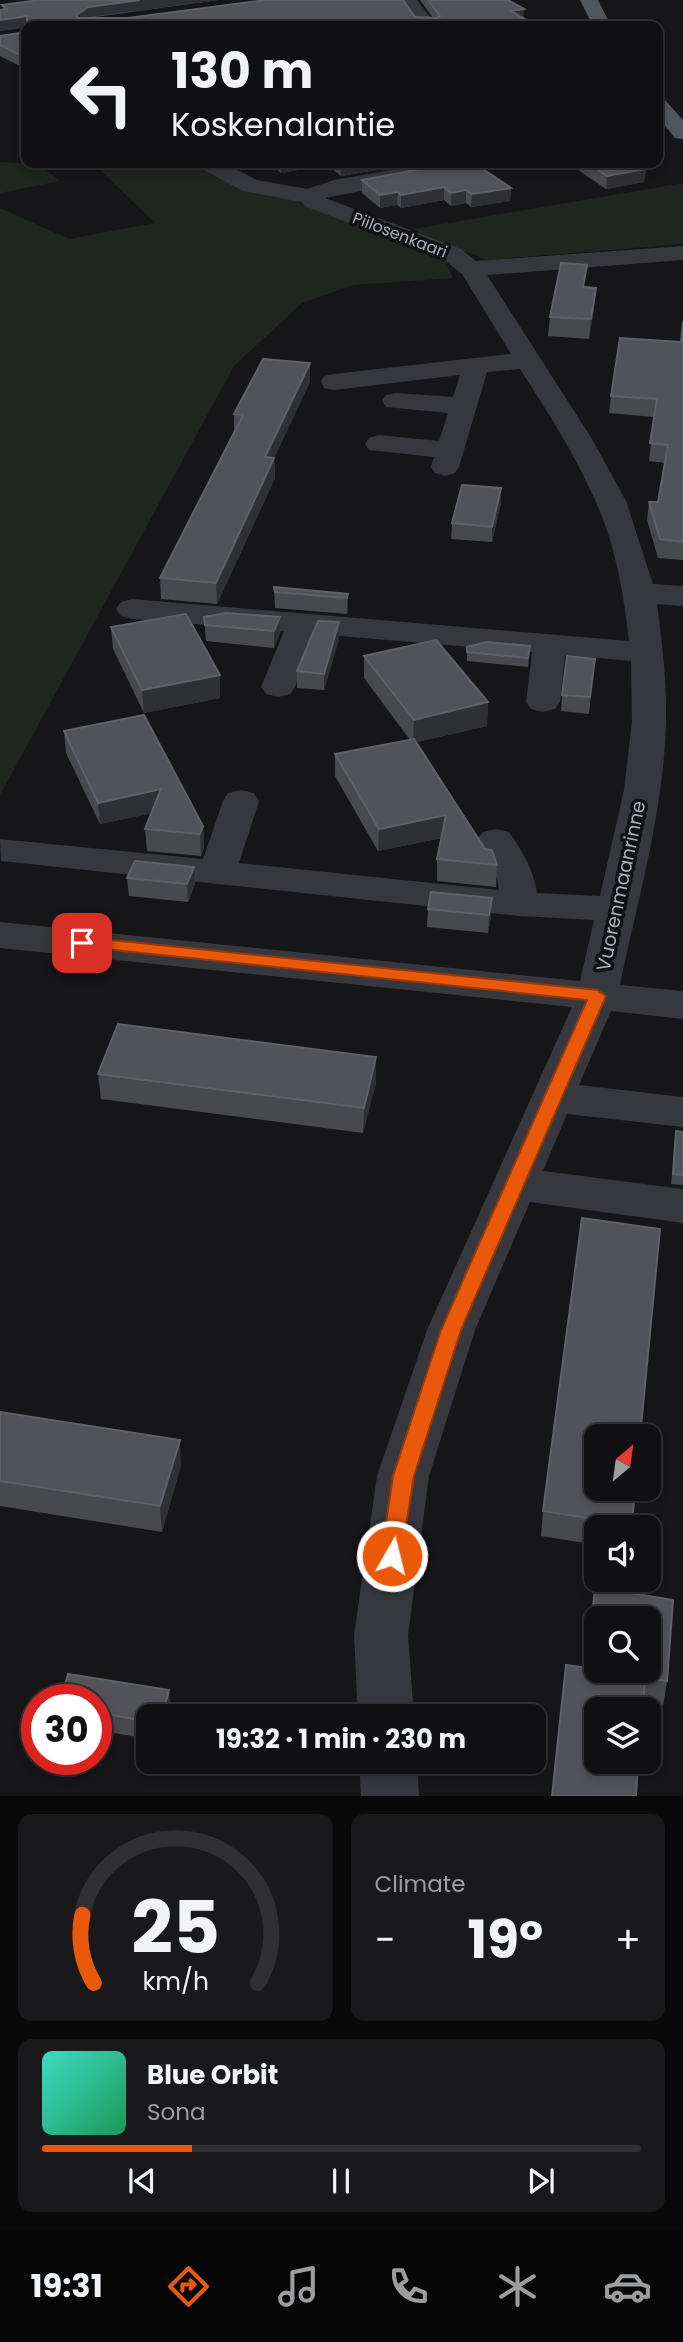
<!DOCTYPE html>
<html lang="en">
<head>
<meta charset="utf-8">
<style>
	body { margin:0; font-family:Poppins,sans-serif; background:#19191b; color:#f1f3f6; height:100vh; display:flex; flex-direction:column; font-size:26px; white-space:nowrap }
	* { box-sizing:border-box; margin:0 }
	p { font-size:23px; color:#9c9d9f }
	.icon { flex:none; width:38px; height:38px; fill:none; stroke:currentColor; stroke-width:2; stroke-linecap:round; stroke-linejoin:round }
	.map { position:relative; height:1796px; overflow:hidden }
	.details { display:flex; flex-direction:column; gap:18px; padding:18px; background:#09090a; flex:1 }
	.details>* { flex:none }
	.banner { position:absolute; left:21px; top:21px; width:642px; height:147px; border-radius:14px; box-shadow:0 4px 10px #0003,0 0 0 2px #303032; background:#101012; color:#f1f3f6; overflow:hidden }
	.needle { width:46px; rotate:29deg }
	.fabs { position:absolute; left:584px; top:1424px; display:grid; gap:14px }
	.fabs a { display:grid; place-items:center; width:77px; height:77px; border-radius:14px; background:#101012; box-shadow:0 4px 10px #0003,0 0 0 2px #303032; font-size:35px }
	.speed { position:absolute; left:21px; top:1684px; display:flex; gap:14px; font-size:35px; font-weight:700; text-align:center }
	.speed>* { display:grid; place-content:center; width:91px; height:91px; border-radius:50%; background:#101012; box-shadow:0 4px 10px #0003,0 0 0 2px #303032; line-height:1 }
	.speed .limit { border:10px solid #d22; background:#fff; color:#111 }
	.pin { position:absolute; display:grid; place-items:center; width:60px; height:60px; color:#fff; margin:-30px; border-radius:14px; box-shadow:0 4px 10px #0006 }
	.me { position:absolute; width:77px; margin:-38px; rotate:8deg; stroke-linejoin:round; filter:drop-shadow(0 0 5px #0008) }
	.turn { display:flex; align-items:center; gap:24px; height:147px; padding:0 35px; font-size:32px }
	.turn .icon { width:91px; height:91px; stroke-width:2.5 }
	.turn b { display:block; font-size:49px; line-height:60px }
	.big { font-size:52px; font-weight:700; line-height:1.1 }
	.details .tile { flex:1; display:flex; flex-direction:column; justify-content:center; gap:10px; min-width:0; padding:0 24px; border-radius:14px; background:#19191b }
	.details .dial { align-items:center; gap:0 }
	.dial svg { height:182px; overflow:visible; fill:none; stroke:#303032; stroke-width:7; stroke-linecap:round; text-anchor:middle }
	.dial text { fill:#f1f3f6; stroke:none }
	.song { display:flex; align-items:center; gap:21px }
	.cover { width:84px; height:84px; border-radius:10px; background:linear-gradient(135deg,hsl(170 70% 55%),hsl(150 70% 35%)) }
	.played { height:7px; border-radius:4px; background:linear-gradient(90deg,#ea580c 25%,#303032 25%) }
	.keys { display:flex; justify-content:space-around; direction:ltr }
	.heat { display:flex; justify-content:space-between; align-items:center; font-size:38px; direction:ltr }
	.details .tiles { flex:1; display:grid; gap:18px; grid-template-columns:1fr 1fr }
	.tile:last-child { grid-column:span 2 }
	.trip { position:absolute; left:136px; top:1704px; width:410px; height:70px; border-radius:14px; background:#101012; box-shadow:0 4px 10px #0003,0 0 0 2px #303032; font-weight:700; line-height:70px; text-align:center }
	.dock { display:flex; height:112px; justify-content:space-around; align-items:center; background:#060607; color:#9c9d9f }
	.dock .icon { width:49px; height:49px }
	.dock .current { color:#ea580c }
	.dock b { font-size:32px; color:#f1f3f6 }
	.map>svg:first-child { display:block }
	.green { fill:#1e261f }
	.lines { fill:none; stroke-linecap:round; stroke-linejoin:round }
	.minor { fill:#37383d; fill-rule:evenodd }
	.major { fill:#53555c; fill-rule:evenodd }
	.wall { fill:#47494d }
	.shaded-wall { fill:#2f3033 }
	.building { fill:#525359; stroke:#5f6168; stroke-width:2; fill-rule:evenodd }
	.route { fill:#ea580c; stroke:#983908; stroke-width:2 }
	.labels { text-anchor:middle; dominant-baseline:central; stroke-width:7; stroke-linejoin:round; paint-order:stroke }
	.far-street-label { font-size:16px; fill:#a8adb8; stroke:#111113 }
	.street-label { font-size:19px; fill:#a8adb8; stroke:#111113 }
</style>
</head>
<body>
<div class="map">
<svg width="683" height="1796" viewBox="0 0 683 1796">
	<rect width="100%" height="100%" fill="#161618"/>
	<g class="green">
		<path d="M0,162L38,164L60,181L0,193Z"/>
		<path d="M107,163H193L214,176L257,193L285,190L298,202L445,260L453,278L353,285L302,303L234,366L0,795V208L69,239L155,223L100,170Z"/>
		<path d="M683,183V244L487,260L408,230Z"/>
	</g>
	<g class="lines">
		<g class="minor">
			<path d="M398,0H417L437,26H417Z"/>
			<path d="M197,163H224L257,180L307,189L334,180L431,163H478L475,168L467,170L325,198L461,249L476,261L683,246V260L487,275L592,439L626,501L653,584L683,586V606L657,604C662,642 667,682 666,721C664,810 638,899 620,985L683,991V1019L611,1011L579,1085L683,1097V1127L567,1114L543,1171L683,1189V1223L530,1202L475,1330L429,1476L408,1635L414,1717H358L354,1635L377,1476L427,1330L572,1007L0,948V922L580,981L594,920L520,916L1,861L0,839L203,859L223,801L228,793L241,790L254,793L259,801L239,863L499,890L497,878L477,840L483,832L496,829L509,832C522,850 534,871 537,893L600,896L624,790L632,721L631,661L565,655L560,702L555,709L543,712L531,709L526,702L532,652L316,634L295,687L290,694L278,697L266,694L261,687L284,631L132,619L121,616L116,609L121,602L132,599L629,641C624,594 615,543 595,500C575,454 547,411 520,369L487,372L459,467L455,473L445,476L435,473L431,467L434,457L369,450L365,444L369,438L379,435L439,441L448,413L386,407L382,401L386,395L396,393L453,397L460,375L334,390L324,388L321,382L324,376L334,374L511,354L462,274L443,259L307,207L301,202L243,191L200,168Z"/>
			<path d="M359,1762H417L419,1796H361Z"/>
		</g>
		<g class="major">
			<path d="M580,0H598L611,26H593Z"/>
			<path d="M658,98L665,100L683,120V139L675,138L658,117Z"/>
		</g>
	</g>
	<g class="wall">
		<path d="M39,0H219L88,18L415,17L433,18L420,0H508L523,18L26,26V27L0,31V10H3L2,5Z"/>
		<path d="M26,32V69L0,56V45Z"/>
		<path d="M258,163H417L341,176L327,165L281,173L274,167L265,168Z"/>
		<path d="M568,163H636L646,169L644,182L606,189Z"/>
		<path d="M362,180L511,188L510,201L471,207L466,203L451,206L444,200L401,208L397,205L380,208L362,193Z"/>
		<path d="M585,287L594,308L589,339L548,336L550,317Z"/>
		<path d="M683,319V560L658,558L647,520L649,502H658L665,463L649,461L654,417L609,413L611,396L681,342Z"/>
		<path d="M310,363V382L274,458L275,478L217,604L161,599L160,578L234,432V414Z"/>
		<path d="M501,503L492,542L451,539L452,523Z"/>
		<path d="M274,587L348,594V610L347,614L275,608Z"/>
		<path d="M226,613L280,633L274,648L206,641L204,617Z"/>
		<path d="M111,627L220,698L144,713L113,649Z"/>
		<path d="M339,639L324,690L297,688V671Z"/>
		<path d="M530,646L528,667L467,661V647Z"/>
		<path d="M364,656L488,702L487,726L417,742L485,849L497,865L496,887L437,881V859L442,838L378,851L335,776V754L410,740L364,678Z"/>
		<path d="M593,675L589,714L561,711L562,695Z"/>
		<path d="M64,731L203,826L204,848L201,856L147,851L145,829L152,813L100,824L66,753Z"/>
		<path d="M194,867L195,884L188,902L129,896L127,878Z"/>
		<path d="M492,898L491,916L488,933L427,927L428,909Z"/>
		<path d="M98,1074L376,1082L363,1133L101,1099Z"/>
		<path d="M676,1131L683,1132V1185L671,1184Z"/>
		<path d="M0,1412L181,1465L162,1532L0,1506Z"/>
		<path d="M635,1489L632,1528H597V1545L541,1536L543,1511Z"/>
		<path d="M595,1587L667,1681L663,1706L643,1702L586,1668Z"/>
		<path d="M96,1699L171,1708L149,1717V1739L96,1730Z"/>
	</g>
	<g class="shaded-wall">
		<path d="M140,0H219L89,17L76,26V15L88,7Z"/>
		<path d="M524,9L523,20L511,11Z"/>
		<path d="M27,16L28,26L26,27L0,31V20Z"/>
		<path d="M265,163H274V167L265,168Z"/>
		<path d="M281,163H327V165L281,173Z"/>
		<path d="M349,163H417L341,176V164Z"/>
		<path d="M646,169L644,182L606,189L607,176Z"/>
		<path d="M444,187V200L401,208V195Z"/>
		<path d="M511,188L510,201L471,207L472,194Z"/>
		<path d="M466,190V203L451,206V193Z"/>
		<path d="M398,192L397,205L380,208V195Z"/>
		<path d="M596,288L594,308L589,339L591,319Z"/>
		<path d="M310,363V382L274,458L275,478L217,604L216,583L265,457Z"/>
		<path d="M501,488V503L492,542V527Z"/>
		<path d="M348,594V610L347,614V598Z"/>
		<path d="M280,617V633L274,648V631Z"/>
		<path d="M339,622V639L324,690V674Z"/>
		<path d="M220,675V698L144,713L142,690Z"/>
		<path d="M488,702L487,726L413,743L414,720Z"/>
		<path d="M161,789L163,811L100,824L98,803Z"/>
		<path d="M446,815V837L378,851L379,829Z"/>
		<path d="M203,826L204,848L201,856L200,834Z"/>
		<path d="M194,867L195,884L188,902L187,884Z"/>
		<path d="M492,898L491,916L488,933L489,915Z"/>
		<path d="M376,1057V1082L363,1133L364,1108Z"/>
		<path d="M180,1440L181,1465L162,1532L160,1506Z"/>
		<path d="M169,1690L171,1708L169,1717H162Z"/>
	</g>
	<g class="building">
		<path d="M39,0H140L88,7L76,15L78,18H128L266,0H403L415,17L437,18L440,16L428,0H508L524,9L511,11L537,26H27V16L0,20V10L7,9L2,5Z"/>
		<path d="M26,32V58L0,45V36Z"/>
		<path d="M452,163H474L511,188L472,194L466,190L451,193L444,187L401,195L398,192L380,195L362,180Z"/>
		<path d="M588,163H636L646,169L607,176Z"/>
		<path d="M561,263L587,265L583,287L596,288L591,319L550,317Z"/>
		<path d="M683,322V542L660,539L649,502H658L668,445L650,443L657,399L611,396L620,338L681,342Z"/>
		<path d="M263,359L310,363L265,457L274,458L216,583L160,578L243,415L234,414Z"/>
		<path d="M462,485L501,488L492,527L452,523Z"/>
		<path d="M274,587L348,594L347,598L275,592Z"/>
		<path d="M226,613L280,617L274,631L205,625L204,617Z"/>
		<path d="M186,614L220,675L142,690L111,627Z"/>
		<path d="M318,621L339,622L324,674L297,671Z"/>
		<path d="M436,640L488,702L414,720L364,656Z"/>
		<path d="M487,642L530,646L528,658L467,652V647Z"/>
		<path d="M567,656L595,659L590,697L562,695Z"/>
		<path d="M144,715L203,826L200,834L145,829L161,789L98,803L64,731Z"/>
		<path d="M414,739L485,849L492,850L497,865L437,859L446,815L379,829L335,754Z"/>
		<path d="M135,861L194,867L187,884L127,878Z"/>
		<path d="M431,892L492,898L489,915L428,909Z"/>
		<path d="M118,1024L376,1057L364,1108L98,1074Z"/>
		<path d="M676,1131L683,1132V1175L673,1174Z"/>
		<path d="M582,1218L660,1229L640,1437H597V1489H635L632,1525L543,1511Z"/>
		<path d="M0,1412L180,1440L160,1506L0,1481Z"/>
		<path d="M595,1587L673,1600L667,1681L645,1677L643,1710H597V1762H638L636,1796H552L566,1665L587,1668ZM597,1619H649V1671H597Z"/>
		<path d="M68,1674L169,1690L162,1717H149V1722L96,1712V1699H61Z"/>
	</g>
	<path class="route" d="M82,937L597,990L606,996L461,1330L414,1476L400,1563L392,1565L384,1563L381,1556L393,1476L441,1330L587,1000L76,946L74,943L76,939Z"/>
	<g class="labels">
		<g class="far-street-label">
			<text transform="translate(400 235) rotate(21)">Piilosenkaari</text>
		</g>
		<g class="street-label">
			<text transform="translate(621 886) rotate(-78)">Vuorenmaanrinne</text>
		</g>
	</g>
</svg>
<div class="fabs">
<a><svg class="needle" viewBox="-14 -14 28 28"><path d="M0-13l5 13h-10z" fill="#e53935"/><path d="M0 13l5-13h-10z" fill="#9c9d9f"/></svg></a>
<a><svg class="icon" aria-label="sound" viewBox="0 0 24 24"><path d="M4 9h4l5-4v14l-5-4H4zM17 9q2 3 0 6"/></svg></a>
<a><svg class="icon" aria-label="search" viewBox="0 0 24 24"><circle cx="10" cy="10" r="6"/><path d="M15 15l6 6"/></svg></a>
<a><svg class="icon" aria-label="layers" viewBox="0 0 24 24"><path d="M12 4l9 5-9 5-9-5zM3 14l9 5 9-5"/></svg></a>
</div>
<div class="speed"><div class="limit">30</div></div>
<div class="pin" style="left:82px;top:943px;background:#d93025"><svg class="icon" aria-label="arrive" viewBox="0 0 24 24"><path d="M6 21V4h12l-3 4 3 4H6"/></svg></div>
<svg class="me" style="left:392px;top:1556px" viewBox="-20 -20 40 40"><circle r="17" fill="#ea580c" stroke="#fff" stroke-width="3"/><path d="M0-11L8 9 0 5-8 9z" fill="#fff"/></svg>
<div class="trip">19:32 · 1 min · 230 m</div>
<div class="banner">
<div class="turn"><svg class="icon" aria-label="left" viewBox="0 0 24 24"><path d="M17 20v-9H6M10 6l-5 5 5 5"/></svg><div><b>130 m</b>Koskenalantie</div></div>
</div>
</div>
<section class="details">
<div class="tiles">
<div class="tile dial"><svg viewBox="0 0 100 80">
<path d="M14 69A42 42 0 1 1 86 69"/>
<path d="M14 69A42 42 0 0 1 9 39" stroke="#ea580c"/>
<text x="50" y="56" font-size="32" font-weight="700">25</text>
<text x="50" y="72" font-size="11">km/h</text>
</svg></div>
<div class="tile"><p>Climate</p>
<div class="heat"><a>−</a><b class="big">19°</b><a>+</a></div>
</div>
<div class="tile">
<div class="song"><i class="cover"></i><div><b>Blue Orbit</b><p>Sona</p></div></div>
<div class="played"></div>
<div class="keys"><svg class="icon" aria-label="previous" viewBox="0 0 24 24"><path d="M18 5L8 12l10 7zM5 5v14"/></svg><svg class="icon" aria-label="pause" viewBox="0 0 24 24"><path d="M8 5v14M16 5v14"/></svg><svg class="icon" aria-label="next" viewBox="0 0 24 24"><path d="M6 5l10 7-10 7zM19 5v14"/></svg></div>
</div>
</div>
</section>
<nav class="dock">
<b>19:31</b>
<svg class="icon current" aria-label="directions" viewBox="0 0 24 24"><path d="M12 3l9 9-9 9-9-9zM9 14v-3h6M13 9l2 2-2 2"/></svg>
<svg class="icon" aria-label="music" viewBox="0 0 24 24"><path d="M9 18V5l10-2v13"/><circle cx="6" cy="18" r="3"/><circle cx="16" cy="16" r="3"/></svg>
<svg class="icon" aria-label="phone" viewBox="0 0 24 24"><path d="M5 4h4l2 5-3 2q2 4 5 5l2-3 5 2v4C11 20 4 13 5 4z"/></svg>
<svg class="icon" aria-label="climate" viewBox="0 0 24 24"><path d="M12 3v18M4 7l16 10M4 17L20 7"/></svg>
<svg class="icon" aria-label="car" viewBox="0 0 24 24"><path d="M5 17H2v-5l4-1 3-4h7l3 4 3 1v5h-3M9 17h6M6 11h13"/><circle cx="7" cy="17" r="2"/><circle cx="17" cy="17" r="2"/></svg>
</nav>
</body>
</html>
